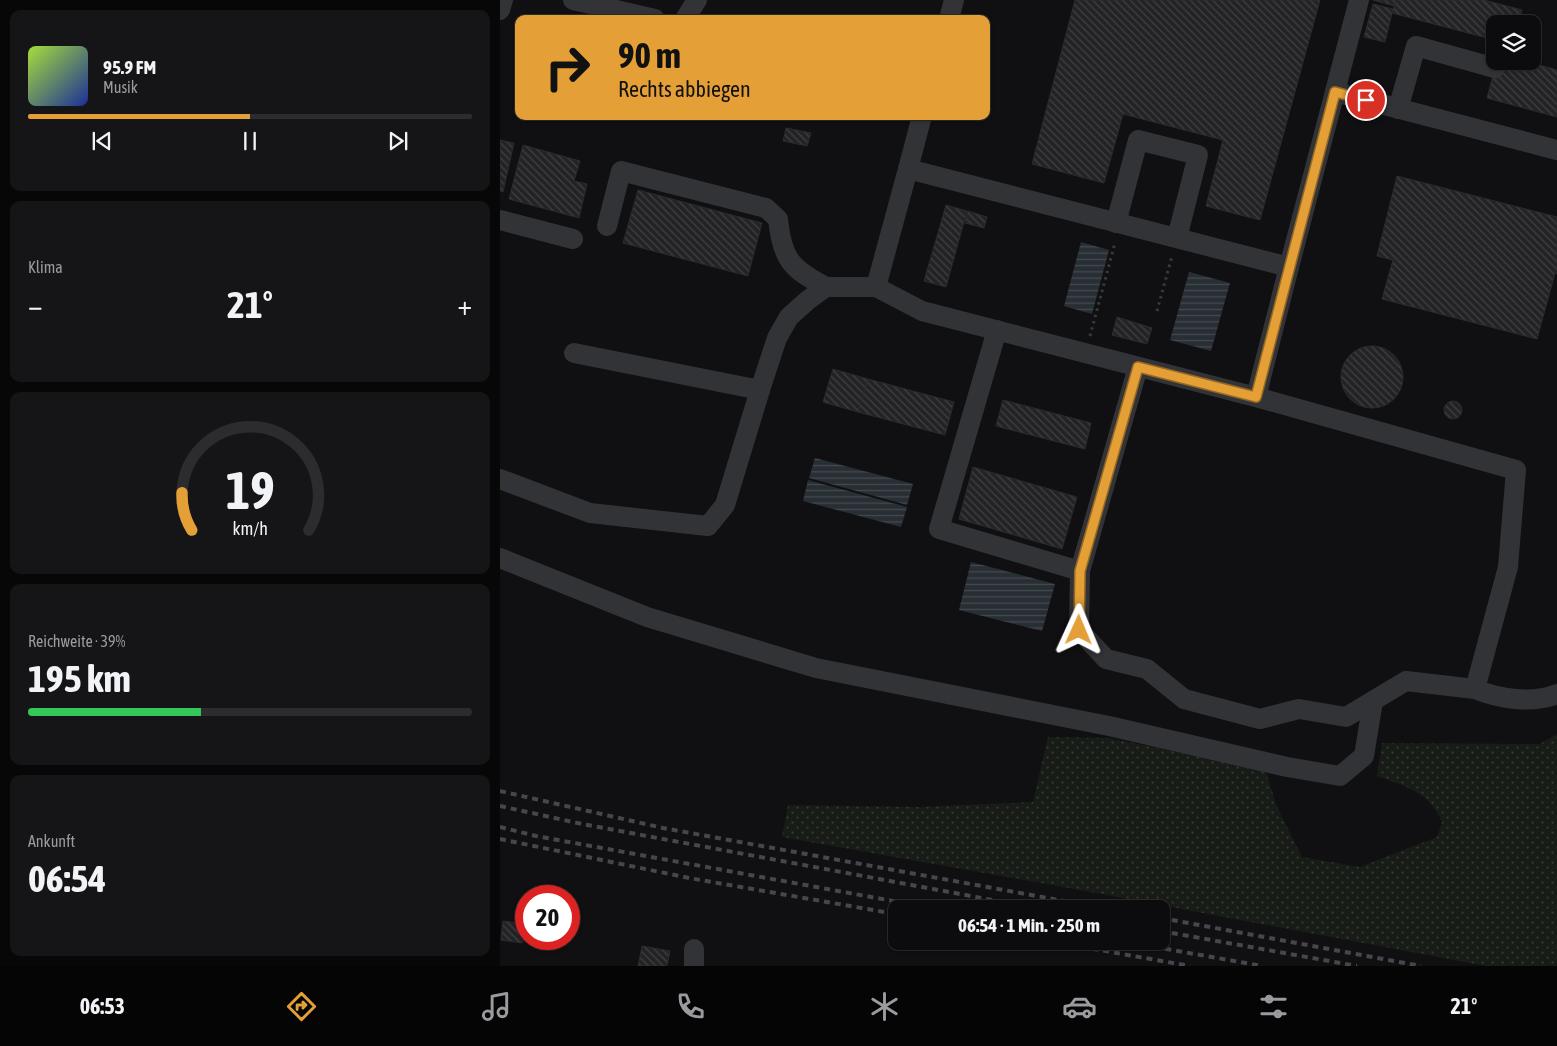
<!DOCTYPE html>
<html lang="de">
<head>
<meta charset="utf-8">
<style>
	body { margin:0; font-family:"Asap Condensed",sans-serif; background:#151517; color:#f1f3f6; height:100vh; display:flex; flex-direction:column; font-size:19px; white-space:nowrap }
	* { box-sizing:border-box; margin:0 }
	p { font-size:16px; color:#9a9b9e }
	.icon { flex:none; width:28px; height:28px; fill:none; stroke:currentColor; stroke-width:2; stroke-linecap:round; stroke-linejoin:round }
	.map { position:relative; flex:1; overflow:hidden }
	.details { display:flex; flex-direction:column; gap:10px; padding:10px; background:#070708; width:500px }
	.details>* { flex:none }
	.top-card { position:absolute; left:15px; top:15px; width:475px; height:105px; border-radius:10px; box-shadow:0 1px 4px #0004,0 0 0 1px #2c2c2e; background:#e49f36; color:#111; overflow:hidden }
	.fabs { position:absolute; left:986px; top:15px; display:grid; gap:10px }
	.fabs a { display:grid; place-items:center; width:55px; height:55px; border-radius:10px; background:#0c0c0e; box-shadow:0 1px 4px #0004,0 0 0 1px #2c2c2e; font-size:25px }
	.speed { position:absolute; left:15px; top:885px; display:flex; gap:10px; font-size:25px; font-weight:700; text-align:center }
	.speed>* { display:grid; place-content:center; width:65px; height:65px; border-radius:50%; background:#0c0c0e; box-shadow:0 1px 4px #0004,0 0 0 1px #2c2c2e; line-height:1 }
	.speed .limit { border:8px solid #d22; background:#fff; color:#111 }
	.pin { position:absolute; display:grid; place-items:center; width:42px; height:42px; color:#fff; margin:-21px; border:2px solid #fff; border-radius:50%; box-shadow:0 1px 5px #0007 }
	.me { position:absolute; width:55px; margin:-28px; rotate:1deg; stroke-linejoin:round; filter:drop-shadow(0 0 4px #0008) }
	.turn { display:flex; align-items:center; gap:18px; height:105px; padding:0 20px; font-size:22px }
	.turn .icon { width:65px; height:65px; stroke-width:2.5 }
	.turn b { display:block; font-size:35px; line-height:42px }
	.big { font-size:38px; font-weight:700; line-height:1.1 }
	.details .card { flex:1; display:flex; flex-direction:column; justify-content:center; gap:8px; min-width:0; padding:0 18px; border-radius:10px; background:#151517 }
	.details .dial { align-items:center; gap:0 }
	.dial svg { height:130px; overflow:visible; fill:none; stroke:#2c2c2e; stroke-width:7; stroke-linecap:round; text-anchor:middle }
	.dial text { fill:#f1f3f6; stroke:none }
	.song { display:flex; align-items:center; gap:15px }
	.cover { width:60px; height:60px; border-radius:8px; background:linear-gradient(135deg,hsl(80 70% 55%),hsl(230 70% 35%)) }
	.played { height:5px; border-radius:2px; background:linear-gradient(90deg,#e49f36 50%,#2c2c2e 50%) }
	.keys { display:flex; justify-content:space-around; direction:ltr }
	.heat { display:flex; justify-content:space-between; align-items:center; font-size:28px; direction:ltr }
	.charge { height:8px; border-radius:4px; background:linear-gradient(90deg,#34c759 39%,#2c2c2e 0) }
	.trip { position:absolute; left:388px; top:900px; width:282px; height:50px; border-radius:10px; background:#0c0c0e; box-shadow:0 1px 4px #0004,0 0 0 1px #2c2c2e; font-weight:700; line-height:50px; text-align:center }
	.tab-bar { display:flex; height:80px; justify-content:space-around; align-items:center; background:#050506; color:#9a9b9e }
	.tab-bar .icon { width:35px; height:35px }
	.tab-bar .current { color:#e49f36 }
	.tab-bar b { font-size:22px; color:#f1f3f6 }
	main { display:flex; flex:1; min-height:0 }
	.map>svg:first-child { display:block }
	.grass { fill:url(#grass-dots) }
	.water { fill:url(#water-rules) }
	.building { fill:url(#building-back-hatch); stroke:#2a2b2d }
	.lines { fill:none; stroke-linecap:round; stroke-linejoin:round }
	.path { stroke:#383a3d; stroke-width:3; stroke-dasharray:2.5 4; stroke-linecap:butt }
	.minor { stroke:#323336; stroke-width:20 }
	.rail { stroke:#45474b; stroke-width:4; stroke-dasharray:6 5; stroke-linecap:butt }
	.route-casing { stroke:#946723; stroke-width:12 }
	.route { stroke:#e49f36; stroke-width:9 }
</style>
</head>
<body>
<main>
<section class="details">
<div class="card">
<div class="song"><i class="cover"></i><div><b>95.9 FM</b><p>Musik</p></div></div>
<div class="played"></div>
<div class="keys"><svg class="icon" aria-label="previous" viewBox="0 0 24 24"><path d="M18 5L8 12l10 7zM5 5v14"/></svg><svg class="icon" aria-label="pause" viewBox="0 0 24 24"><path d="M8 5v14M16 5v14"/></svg><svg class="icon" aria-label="next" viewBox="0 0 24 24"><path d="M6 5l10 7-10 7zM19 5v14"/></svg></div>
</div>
<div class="card"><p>Klima</p>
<div class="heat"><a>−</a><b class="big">21°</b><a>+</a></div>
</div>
<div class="card dial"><svg viewBox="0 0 100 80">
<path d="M14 69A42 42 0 1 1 86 69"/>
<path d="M14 69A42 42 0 0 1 8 46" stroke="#e49f36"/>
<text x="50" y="56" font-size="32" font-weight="700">19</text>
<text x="50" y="72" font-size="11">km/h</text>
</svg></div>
<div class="card"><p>Reichweite · 39%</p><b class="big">195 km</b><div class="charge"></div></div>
<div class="card"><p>Ankunft</p><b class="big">06:54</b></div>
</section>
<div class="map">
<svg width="1057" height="966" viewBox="0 0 1057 966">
	<defs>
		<pattern id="grass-dots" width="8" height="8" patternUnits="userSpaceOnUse" patternTransform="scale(1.25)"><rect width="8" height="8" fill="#171c17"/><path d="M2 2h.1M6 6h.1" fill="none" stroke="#363a36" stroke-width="1.8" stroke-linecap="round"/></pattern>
		<pattern id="water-rules" width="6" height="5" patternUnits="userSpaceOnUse" patternTransform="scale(1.25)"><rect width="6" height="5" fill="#282f34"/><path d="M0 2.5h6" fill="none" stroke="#444a4f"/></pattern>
		<pattern id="building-back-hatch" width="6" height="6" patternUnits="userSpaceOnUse" patternTransform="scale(1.25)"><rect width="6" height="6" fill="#232325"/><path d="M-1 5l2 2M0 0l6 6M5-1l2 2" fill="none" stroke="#404042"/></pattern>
	</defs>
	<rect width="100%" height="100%" fill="#101012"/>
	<path class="grass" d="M1057,734V966H986L575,889L282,837L288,805L417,807L533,802L548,737L608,738L765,769L777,807L802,857L860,867L937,837L942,822C928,791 907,787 877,776L882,743L1040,744Z"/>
	<g class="water">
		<path d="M581,242L609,250L592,314L564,306Z"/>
		<path d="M689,272L730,283L711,351L670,340Z"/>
		<path d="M315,458L413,484L407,505L309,478Z"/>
		<path d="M308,480L407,507L401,527L303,501Z"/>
		<path d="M471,562L555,584L542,631L459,610Z"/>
	</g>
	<g class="building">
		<path d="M575,0H820L760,220L706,206L723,140L623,114L604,183L532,164Z"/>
		<path d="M873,0H896L894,6Z"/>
		<path d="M896,0H984L1022,10L1019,24H995V40L892,13Z"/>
		<path d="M873,4L893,9L885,42L864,37Z"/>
		<path d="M997,61H1025L1057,70V117L987,98Z"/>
		<path d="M340,116H360L359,120Z"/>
		<path d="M286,128L311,133L307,146L283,141Z"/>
		<path d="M0,140L14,143L3,192L0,191Z"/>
		<path d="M23,145L80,161L74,181L87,184L79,218L9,199Z"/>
		<path d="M897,176L1057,217V274L1055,273L1037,339L882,299L893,260L877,256Z"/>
		<path d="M138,190L262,223L248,276L123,243Z"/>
		<path d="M446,205L467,211L446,287L424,281Z"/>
		<path d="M468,211L487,217L484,228L465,223Z"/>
		<path d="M617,317L652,328L647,344L612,335Z"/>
		<circle cx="872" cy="377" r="31"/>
		<path d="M333,369L368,379L358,412L323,402Z"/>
		<path d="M368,379L454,402L445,435L358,412Z"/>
		<path d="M503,400L591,423L585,449L496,426Z"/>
		<circle cx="953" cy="410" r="9"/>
		<path d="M473,467L577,497L562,549L459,519Z"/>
		<path d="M3,921L25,924L22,943L1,940Z"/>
		<path d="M142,946L170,951L167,966H138Z"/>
	</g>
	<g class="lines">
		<g class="path">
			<path d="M657,311L672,256"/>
			<path d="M590,336L615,243"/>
		</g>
		<g class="minor">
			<path d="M73,0L155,19"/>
			<path d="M0,10L3,0"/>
			<path d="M185,19L197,0"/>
			<path d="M449,19L454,0"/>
			<path d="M835,92L1057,150"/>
			<path d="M898,109L916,46L995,68"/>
			<path d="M422,116L408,169L789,267L859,0"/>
			<path d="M0,220L73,239"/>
			<path d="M616,223L638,140L698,155L677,238"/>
			<path d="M107,226L121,171L266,208L278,219C282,259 291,269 326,287"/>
			<path d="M376,287L422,311L756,397L1016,470L1008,567L975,689L906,681L846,717L799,709L760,719L684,699L647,669L606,659L579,630L580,571L638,367"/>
			<path d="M497,330L439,529L580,571"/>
			<path d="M74,353L260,390L277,338L289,317L308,300L326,287H376L408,169"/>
			<path d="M756,397L789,267"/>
			<path d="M0,479L90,513L208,526L225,505L260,390"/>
			<path d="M0,558L147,617L316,668L609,726L787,767L840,776L864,756L873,701"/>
			<path d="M975,689C999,699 1032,704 1057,694"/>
			<path d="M194,949V966"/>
		</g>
		<g class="rail">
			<path d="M0,791L163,828L608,909"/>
			<path d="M0,806L82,824L541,909"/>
			<path d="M0,827L36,836L437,909"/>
			<path d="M0,839L189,878L396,914"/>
			<path d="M661,918L921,966"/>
			<path d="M661,931L857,966"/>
			<path d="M549,941L690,966"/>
			<path d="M622,941L762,966"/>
		</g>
	</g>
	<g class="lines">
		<defs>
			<path id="route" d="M579,630L580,571L638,367L756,397L835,92L866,100"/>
		</defs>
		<use href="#route" class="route-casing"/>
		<use href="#route" class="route"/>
	</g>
</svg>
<div class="fabs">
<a><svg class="icon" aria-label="layers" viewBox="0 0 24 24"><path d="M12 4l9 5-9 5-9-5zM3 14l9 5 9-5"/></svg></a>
</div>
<div class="speed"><div class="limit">20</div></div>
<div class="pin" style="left:866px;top:100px;background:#d93025"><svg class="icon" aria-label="arrive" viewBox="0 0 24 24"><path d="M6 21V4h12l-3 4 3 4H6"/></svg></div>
<svg class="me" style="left:579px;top:630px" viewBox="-20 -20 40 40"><path d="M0-17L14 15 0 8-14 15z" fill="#e49f36" stroke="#fff" stroke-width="4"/></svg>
<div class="trip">06:54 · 1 Min. · 250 m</div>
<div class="top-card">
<div class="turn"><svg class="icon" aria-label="right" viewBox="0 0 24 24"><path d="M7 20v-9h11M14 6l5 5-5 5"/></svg><div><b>90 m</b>Rechts abbiegen</div></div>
</div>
</div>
</main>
<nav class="tab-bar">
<b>06:53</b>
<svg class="icon current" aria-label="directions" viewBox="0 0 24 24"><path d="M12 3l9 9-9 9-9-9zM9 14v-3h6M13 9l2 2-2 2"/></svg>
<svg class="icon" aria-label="music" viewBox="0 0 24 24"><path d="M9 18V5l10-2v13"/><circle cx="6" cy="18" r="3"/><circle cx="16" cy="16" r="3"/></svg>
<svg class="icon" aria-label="phone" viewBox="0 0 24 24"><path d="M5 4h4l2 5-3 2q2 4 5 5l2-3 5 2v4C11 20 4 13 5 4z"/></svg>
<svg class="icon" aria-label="climate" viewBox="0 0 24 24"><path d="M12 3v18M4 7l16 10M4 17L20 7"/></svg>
<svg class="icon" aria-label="car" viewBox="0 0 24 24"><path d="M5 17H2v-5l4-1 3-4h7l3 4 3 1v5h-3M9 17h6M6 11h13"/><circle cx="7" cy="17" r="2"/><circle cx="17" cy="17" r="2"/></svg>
<svg class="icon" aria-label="filters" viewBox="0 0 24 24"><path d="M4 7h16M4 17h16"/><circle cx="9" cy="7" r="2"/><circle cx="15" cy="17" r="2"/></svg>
<b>21°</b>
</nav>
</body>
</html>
